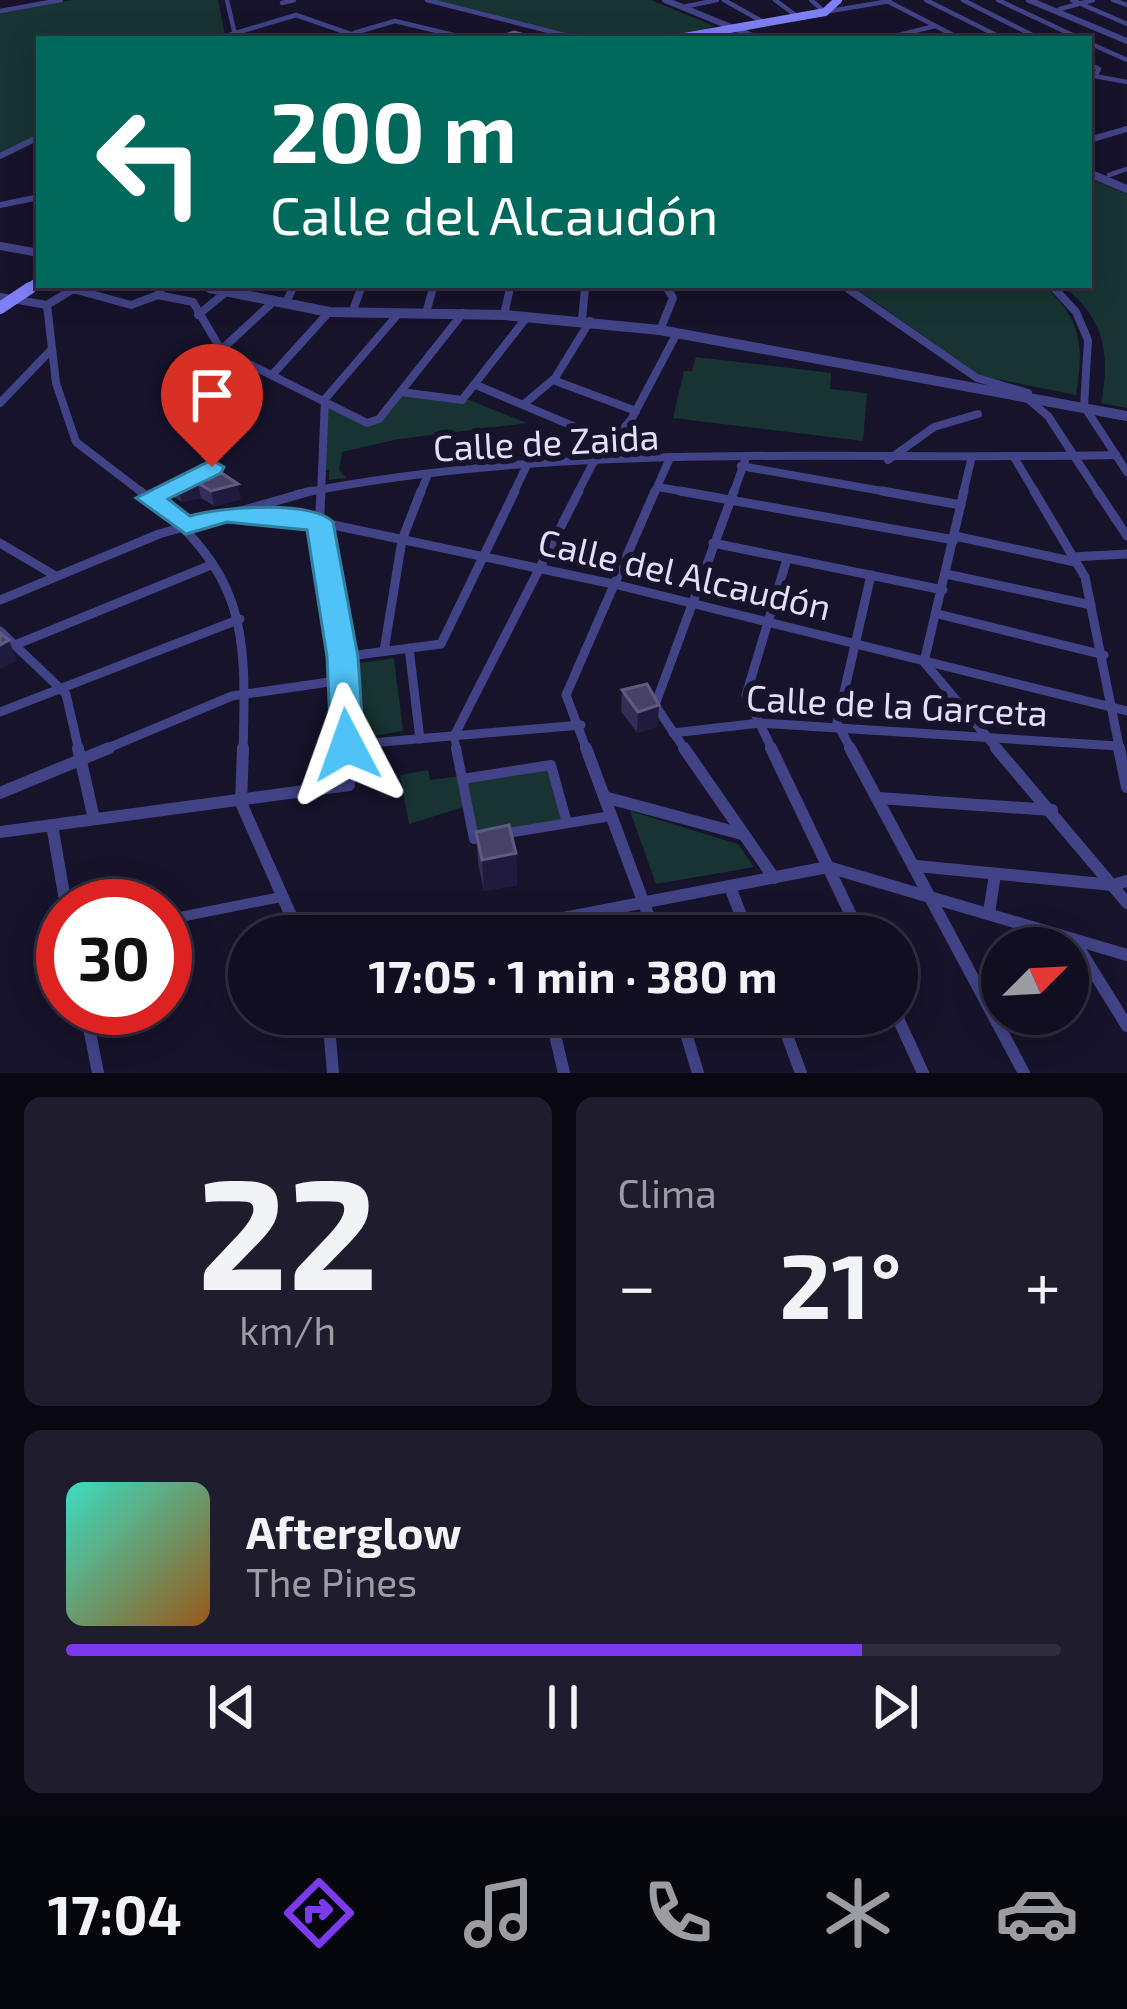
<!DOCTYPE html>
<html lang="es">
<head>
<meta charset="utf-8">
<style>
	body { margin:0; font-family:"Exo 2",sans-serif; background:#1e1c2d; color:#f1f3f6; height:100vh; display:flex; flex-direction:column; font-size:45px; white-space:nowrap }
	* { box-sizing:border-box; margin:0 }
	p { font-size:39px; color:#9c9ca5 }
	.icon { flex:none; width:66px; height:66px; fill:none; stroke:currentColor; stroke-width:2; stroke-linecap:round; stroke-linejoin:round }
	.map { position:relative; height:1073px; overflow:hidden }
	.details { display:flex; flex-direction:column; gap:24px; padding:24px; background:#090812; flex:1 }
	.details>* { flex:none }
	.top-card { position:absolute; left:36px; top:36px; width:1056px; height:252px; border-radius:0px; box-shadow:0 6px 30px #0003,0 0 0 3px #302e3e; background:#00695c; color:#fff; overflow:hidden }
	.needle { width:78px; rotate:66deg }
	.controls { position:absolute; left:981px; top:927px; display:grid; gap:24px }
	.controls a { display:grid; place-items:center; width:108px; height:108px; border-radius:50%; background:#100e20; box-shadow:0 6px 30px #0003,0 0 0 3px #302e3e; font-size:60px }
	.speed { position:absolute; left:36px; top:879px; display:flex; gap:24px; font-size:60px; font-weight:700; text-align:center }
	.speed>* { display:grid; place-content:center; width:156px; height:156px; border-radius:50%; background:#100e20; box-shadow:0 6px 30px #0003,0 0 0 3px #302e3e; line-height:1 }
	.speed .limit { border:18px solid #d22; background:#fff; color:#111 }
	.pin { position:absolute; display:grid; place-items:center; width:102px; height:102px; color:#fff; margin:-123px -51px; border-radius:50% 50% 50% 0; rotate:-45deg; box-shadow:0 0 12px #0007 }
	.pin .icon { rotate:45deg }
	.me { position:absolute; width:132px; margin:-66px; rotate:356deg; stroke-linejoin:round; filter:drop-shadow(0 0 9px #0008) }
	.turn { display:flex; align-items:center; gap:42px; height:252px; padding:0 36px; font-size:54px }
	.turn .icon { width:156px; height:156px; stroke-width:2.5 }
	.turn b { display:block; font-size:84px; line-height:102px }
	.big { font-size:90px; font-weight:700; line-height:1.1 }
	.details .card { flex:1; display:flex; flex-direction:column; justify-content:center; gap:18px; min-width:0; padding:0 42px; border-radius:18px; background:#1e1c2d }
	.details .dial { align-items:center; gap:0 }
	.dial b { font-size:156px; line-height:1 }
	.song { display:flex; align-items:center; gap:36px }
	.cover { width:144px; height:144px; border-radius:18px; background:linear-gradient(135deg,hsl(170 70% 55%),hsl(30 70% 35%)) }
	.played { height:12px; border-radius:6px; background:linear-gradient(90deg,#7c3aed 80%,#302e3e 80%) }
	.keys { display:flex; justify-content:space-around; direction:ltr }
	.heat { display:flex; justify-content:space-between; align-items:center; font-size:66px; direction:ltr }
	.details .tiles { flex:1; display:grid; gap:24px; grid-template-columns:1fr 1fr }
	.card:last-child { grid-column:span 2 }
	.trip { position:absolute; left:228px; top:915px; width:690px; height:120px; border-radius:60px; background:#100e20; box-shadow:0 6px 30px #0003,0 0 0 3px #302e3e; font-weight:700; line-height:120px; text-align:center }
	.dock { display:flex; height:192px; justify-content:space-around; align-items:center; background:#06060d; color:#9c9ca5 }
	.dock .icon { width:84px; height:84px }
	.dock .active { color:#7c3aed }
	.dock b { font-size:54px; color:#f1f3f6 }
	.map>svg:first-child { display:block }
	.green { fill:#173432 }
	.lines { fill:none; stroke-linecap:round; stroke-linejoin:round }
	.pedestrian-far2 { stroke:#424386; stroke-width:4.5 }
	.pedestrian-far1 { stroke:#424386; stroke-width:8 }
	.pedestrian { stroke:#424386; stroke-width:10 }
	.minor-far4 { stroke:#424386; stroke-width:4.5 }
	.minor-far3 { stroke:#424386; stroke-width:6 }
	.minor-far2 { stroke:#424386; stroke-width:8 }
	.minor-far1 { stroke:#424386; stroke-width:9 }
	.minor { stroke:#424386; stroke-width:12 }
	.tertiary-far2 { stroke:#424386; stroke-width:6 }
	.tertiary-far1 { stroke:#424386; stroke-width:8 }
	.tertiary { stroke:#424386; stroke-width:10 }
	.secondary-far2 { stroke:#7e80f5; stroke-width:8 }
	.secondary-far1 { stroke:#7e80f5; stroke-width:9 }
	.secondary { stroke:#7e80f5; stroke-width:12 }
	.wall { fill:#342e57 }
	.shaded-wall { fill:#201b3e }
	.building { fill:#474168; stroke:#5f5a80; stroke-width:3 }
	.route { fill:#4fc3f7; stroke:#337fa1; stroke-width:3 }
	.labels { text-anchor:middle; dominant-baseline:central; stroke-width:12; stroke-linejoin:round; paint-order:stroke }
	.street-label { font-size:36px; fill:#e1dffd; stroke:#16132b }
</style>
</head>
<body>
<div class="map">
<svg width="1127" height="1073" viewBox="0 0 1127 1073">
	<rect width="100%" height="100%" fill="#16132b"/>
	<g class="green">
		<path d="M72,0H218L226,39H39V136L0,153V13Z"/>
		<path d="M432,0H651L714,26C642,62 505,24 432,0Z"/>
		<path d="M1089,178L1127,194V408L1101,403C1111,354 1104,316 1061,285H1089Z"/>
		<path d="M851,285H1042C1082,316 1084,348 1076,395L981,376Z"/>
		<path d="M696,357L831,373L830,389L867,393L863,441L673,418L684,371H692Z"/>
		<path d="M401,392L469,400L527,423L399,439L342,452L339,470L346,478L329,480V470H324L325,399L374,422Z"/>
		<path d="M394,658L403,731L366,737L359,663Z"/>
		<path d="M551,765L567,823L474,839L467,806L409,824L400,775L428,770L430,780Z"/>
		<path d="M630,811L738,844L754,867L656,884Z"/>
	</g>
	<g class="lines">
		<path class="pedestrian-far2" d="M1109,175L1127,169"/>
		<path class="pedestrian-far1" d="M454,736L457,751"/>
		<g class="pedestrian">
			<path d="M456,748L474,839L481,838"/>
			<path d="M462,779L551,765L567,823"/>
			<path d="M502,834L611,816"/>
			<path d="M165,920L281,897"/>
		</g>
		<g class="minor-far4">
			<path d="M227,0L236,39"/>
			<path d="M427,0L580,39"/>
			<path d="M724,0L765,23"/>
			<path d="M775,0L798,17"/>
			<path d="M811,0L825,12"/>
			<path d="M926,0L1004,39"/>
			<path d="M963,0L1040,39"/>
			<path d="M998,0L1081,39"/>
			<path d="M1072,0L1127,24"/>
			<path d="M1113,0L1127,5"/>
			<path d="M887,1L961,39"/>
			<path d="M282,3L294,0"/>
			<path d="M683,7L717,0"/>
			<path d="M1060,9L1093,0"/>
			<path d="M0,11L61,0"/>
			<path d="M830,11L890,1"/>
			<path d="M296,15L365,39"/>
			<path d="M354,33L395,21L470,39"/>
			<path d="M229,35L296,15"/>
			<path d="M883,39L935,26"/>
			<path d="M1089,43L1127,60"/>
			<path d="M1089,64L1099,69L1095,76"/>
			<path d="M1089,75L1127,82"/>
		</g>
		<g class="minor-far3">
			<path d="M1089,140L1127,129"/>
			<path d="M0,156L39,137"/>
			<path d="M0,205L39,197"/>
			<path d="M665,285L668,291"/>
			<path d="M843,285L851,291"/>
			<path d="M1051,285L1057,291"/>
			<path d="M71,291H79"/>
			<path d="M160,291L163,285"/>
			<path d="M291,291L294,285"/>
			<path d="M360,291L362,285"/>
			<path d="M432,291L434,285"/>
			<path d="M510,291L511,285"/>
			<path d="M585,291V285"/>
		</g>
		<g class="minor-far2">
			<path d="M847,288L977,378L1028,393"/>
			<path d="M1054,288L1076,312L1088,340L1084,406L1127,472"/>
			<path d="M158,295L193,302L221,350L367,423L379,419L463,313"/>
			<path d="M0,297L47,305"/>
			<path d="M285,304L293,288"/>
			<path d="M47,305L56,383L76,442L144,494"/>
			<path d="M47,305L73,289L131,305L158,295L162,288"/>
			<path d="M352,313L361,288"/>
			<path d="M426,313L433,288"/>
			<path d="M198,315L226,292"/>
			<path d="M504,315L510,288"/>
			<path d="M582,320L585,288"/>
			<path d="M660,330L673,298L667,288"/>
			<path d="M221,350L274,301"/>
			<path d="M273,374L329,312"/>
			<path d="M553,380L636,411"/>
			<path d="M476,385L613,443"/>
			<path d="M401,392L462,400L527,317"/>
			<path d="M325,399L399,313"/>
			<path d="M1028,399L1048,416L1099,494"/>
			<path d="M0,403L50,351"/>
			<path d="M524,404L555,378L590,321"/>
			<path d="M1015,459L1036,494"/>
			<path d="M888,460L934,427L978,414"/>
			<path d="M741,466L899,494"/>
			<path d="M658,487L697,494"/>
			<path d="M157,494L182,482"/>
			<path d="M297,494C565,440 844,461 1116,455"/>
			<path d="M321,494L325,399"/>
			<path d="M420,494L428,474"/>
			<path d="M513,494L527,465"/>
			<path d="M577,494L593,463L631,420L677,333"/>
			<path d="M654,494L669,460"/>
			<path d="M733,494L745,461"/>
			<path d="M963,494L971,460"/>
		</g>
		<g class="minor-far1">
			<path d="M140,491C245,571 247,626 243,751"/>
			<path d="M321,491L319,532L342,657L347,751"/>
			<path d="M680,491L954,540"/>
			<path d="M882,491L961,505"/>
			<path d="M964,491L924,662L999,751"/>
			<path d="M1034,491L1085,577L1120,751"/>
			<path d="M1097,491L1127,536"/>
			<path d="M149,498L164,491"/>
			<path d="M231,514L319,522L618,585L1127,711"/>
			<path d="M955,536L1075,562"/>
			<path d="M0,543L54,575"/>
			<path d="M713,543L943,590"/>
			<path d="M1072,557L1127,554"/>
			<path d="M946,574L1091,605"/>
			<path d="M0,600L159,534L311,491"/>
			<path d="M938,614L1104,655"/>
			<path d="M0,631L66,694L79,751"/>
			<path d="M15,645L211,565"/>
			<path d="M409,648L420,739"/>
			<path d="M384,651L402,540L421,491"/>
			<path d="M342,657L441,644L515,491"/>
			<path d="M0,712L240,619"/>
			<path d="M673,733L760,723L1118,746"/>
			<path d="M454,736L579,491"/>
			<path d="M347,745L581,725"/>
			<path d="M101,751L232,696L343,680"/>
			<path d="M587,751L566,695L655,491"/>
			<path d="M686,751L655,705L734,491"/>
			<path d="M773,751L746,695L787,559"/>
			<path d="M852,751L837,723L871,575"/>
		</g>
		<g class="minor">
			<path d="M78,748L94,819"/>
			<path d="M243,748L241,803L300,936"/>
			<path d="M586,748L656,936"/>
			<path d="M684,748L774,878"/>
			<path d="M771,748L861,936"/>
			<path d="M850,748L1024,1073"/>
			<path d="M996,748L1127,903"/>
			<path d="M1119,748L1127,787"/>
			<path d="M0,793L109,748"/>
			<path d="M608,798L742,834"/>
			<path d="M878,798L1052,810"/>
			<path d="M52,825L66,906"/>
			<path d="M0,832L349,785L347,748"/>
			<path d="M916,866L1113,885L1127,881"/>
			<path d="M730,887L749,936"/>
			<path d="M989,913L995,874"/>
			<path d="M470,936L828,867L1127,955"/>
			<path d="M1073,939L1127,1026"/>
			<path d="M85,1008L98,1073"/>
			<path d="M328,1014L333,1073"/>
			<path d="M550,1014L564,1073"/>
			<path d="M680,1014L698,1073"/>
			<path d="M779,1014L801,1073"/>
			<path d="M896,1014L923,1073"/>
		</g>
		<g class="tertiary-far2">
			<path d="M665,0L760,39"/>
			<path d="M1029,0L1127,41"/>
		</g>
		<g class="tertiary-far1">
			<path d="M1089,173L1127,189"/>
			<path d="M0,246L39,253"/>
			<path d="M198,285L225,291"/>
		</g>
		<path class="tertiary" d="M210,288L329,312L504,315L660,330L1127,416"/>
		<path class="secondary-far2" d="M673,39L825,12L838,0"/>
		<path class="secondary-far1" d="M25,291L39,281"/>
		<path class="secondary" d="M0,308L30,288"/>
	</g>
	<g class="wall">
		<path d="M208,464L241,499L214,506L201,498L182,502L174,497L170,482Z"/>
		<path d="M622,690L658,726L637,733L621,711Z"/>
		<path d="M476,832L516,853L517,885L484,891L478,863Z"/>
	</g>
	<g class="shaded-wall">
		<path d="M198,483L201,498L182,502L178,488Z"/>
		<path d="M238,484L241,499L214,506L211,491Z"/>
		<path d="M9,640L17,661L0,669V645Z"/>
		<path d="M659,705L658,726L637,733L638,712Z"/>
		<path d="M516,853L517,885L484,891L482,860Z"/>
	</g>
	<g class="building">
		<path d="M514,32L535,38V39L496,38Z"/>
		<path d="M208,464L238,484L211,491L198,483L178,488L170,482Z"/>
		<path d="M0,633L9,640L0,645Z"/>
		<path d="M647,684L659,705L638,712L622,690Z"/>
		<path d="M509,825L516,853L482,860L476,832Z"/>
	</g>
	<path class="route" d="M212,460L224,467L221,473L168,499L190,516C220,507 311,500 333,522L358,657L364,745L359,754L347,758L331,745L327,657L307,530L227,522L186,534L136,498Z"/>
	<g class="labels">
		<g class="street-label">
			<text transform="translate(546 441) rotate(-3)">Calle de Zaida</text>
			<text transform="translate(685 573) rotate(13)">Calle del Alcaudón</text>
			<text transform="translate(897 704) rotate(3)">Calle de la Garceta</text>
		</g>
	</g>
</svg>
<div class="controls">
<a><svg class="needle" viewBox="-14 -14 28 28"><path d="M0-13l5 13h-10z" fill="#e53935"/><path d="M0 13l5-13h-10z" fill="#9c9ca5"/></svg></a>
</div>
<div class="speed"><div class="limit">30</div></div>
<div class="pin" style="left:212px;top:467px;background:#d93025"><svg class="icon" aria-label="arrive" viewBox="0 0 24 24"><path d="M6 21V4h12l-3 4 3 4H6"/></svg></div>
<svg class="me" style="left:347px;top:745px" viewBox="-20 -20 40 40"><path d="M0-17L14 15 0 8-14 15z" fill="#4fc3f7" stroke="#fff" stroke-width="4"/></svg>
<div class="trip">17:05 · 1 min · 380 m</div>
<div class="top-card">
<div class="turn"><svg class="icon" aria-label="left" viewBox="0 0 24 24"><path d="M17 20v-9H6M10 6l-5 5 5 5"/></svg><div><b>200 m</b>Calle del Alcaudón</div></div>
</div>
</div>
<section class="details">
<div class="tiles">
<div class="card dial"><b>22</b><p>km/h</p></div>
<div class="card"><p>Clima</p>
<div class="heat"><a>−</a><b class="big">21°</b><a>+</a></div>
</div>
<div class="card">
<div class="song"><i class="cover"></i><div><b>Afterglow</b><p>The Pines</p></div></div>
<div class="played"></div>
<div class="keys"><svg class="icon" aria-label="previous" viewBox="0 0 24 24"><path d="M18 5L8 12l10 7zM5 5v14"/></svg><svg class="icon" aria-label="pause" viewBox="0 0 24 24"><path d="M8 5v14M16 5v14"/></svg><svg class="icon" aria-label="next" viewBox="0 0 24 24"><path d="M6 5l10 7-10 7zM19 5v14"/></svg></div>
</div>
</div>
</section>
<nav class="dock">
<b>17:04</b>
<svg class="icon active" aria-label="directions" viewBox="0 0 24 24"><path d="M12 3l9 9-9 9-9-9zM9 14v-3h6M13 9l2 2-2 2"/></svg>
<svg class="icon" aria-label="music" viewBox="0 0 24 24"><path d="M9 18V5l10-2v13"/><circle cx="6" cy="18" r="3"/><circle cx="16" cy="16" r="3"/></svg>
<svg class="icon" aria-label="phone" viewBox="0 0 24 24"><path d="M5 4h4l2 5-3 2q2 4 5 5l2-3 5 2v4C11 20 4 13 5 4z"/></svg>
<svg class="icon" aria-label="climate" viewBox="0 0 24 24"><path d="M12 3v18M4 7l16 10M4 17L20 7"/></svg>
<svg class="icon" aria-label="car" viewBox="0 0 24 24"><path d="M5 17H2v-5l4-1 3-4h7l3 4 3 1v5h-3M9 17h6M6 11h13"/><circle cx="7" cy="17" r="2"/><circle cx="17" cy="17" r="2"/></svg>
</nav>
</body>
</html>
